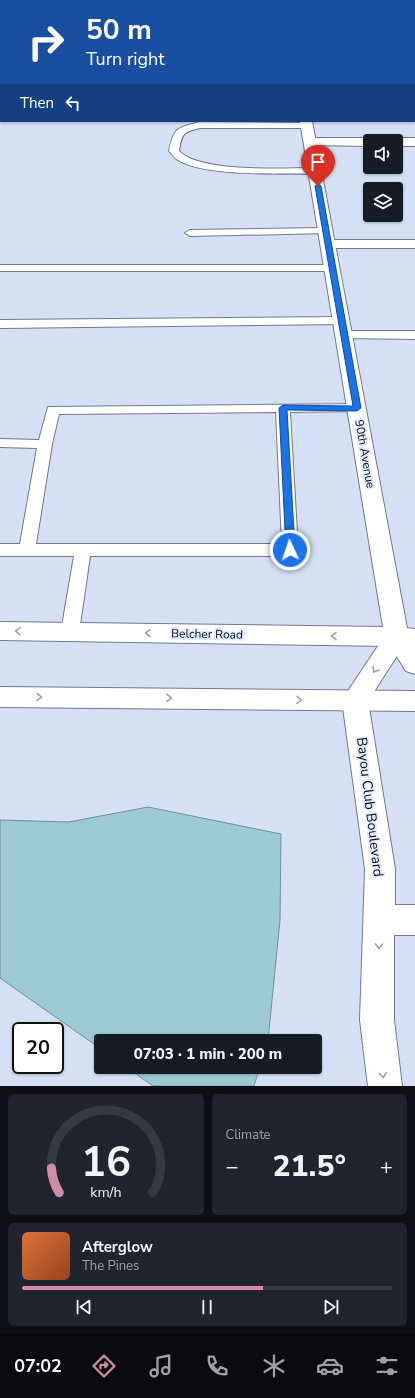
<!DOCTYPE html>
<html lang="en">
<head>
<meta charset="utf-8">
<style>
	body { margin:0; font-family:"Nunito Sans",sans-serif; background:#20242c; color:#f1f3f6; height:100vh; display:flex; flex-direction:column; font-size:15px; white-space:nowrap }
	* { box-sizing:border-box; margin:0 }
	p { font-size:13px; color:#9ea1a6 }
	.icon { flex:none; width:22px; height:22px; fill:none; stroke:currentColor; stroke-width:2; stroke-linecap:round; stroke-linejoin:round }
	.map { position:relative; height:1086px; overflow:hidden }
	.sheet { display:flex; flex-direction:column; gap:8px; padding:8px; background:#0d0f14; flex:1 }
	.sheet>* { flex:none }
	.guide { position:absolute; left:0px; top:0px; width:415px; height:122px; box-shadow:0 1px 3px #0004; background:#1a4fa0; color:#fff; overflow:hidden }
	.tools { position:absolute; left:363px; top:134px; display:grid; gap:8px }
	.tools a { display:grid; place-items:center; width:40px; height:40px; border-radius:4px; background:#171b24; box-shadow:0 1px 3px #0004; font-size:20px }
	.speed { position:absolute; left:12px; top:1022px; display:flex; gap:8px; font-size:20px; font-weight:700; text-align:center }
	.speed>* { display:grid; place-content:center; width:52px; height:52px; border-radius:50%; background:#171b24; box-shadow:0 1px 3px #0004; line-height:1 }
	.speed .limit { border:2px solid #111; border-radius:6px; background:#fff; color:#111 }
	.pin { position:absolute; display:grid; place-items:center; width:34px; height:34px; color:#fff; margin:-41px -17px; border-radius:50% 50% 50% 0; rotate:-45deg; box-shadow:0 0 4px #0007 }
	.pin .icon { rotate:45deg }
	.me { position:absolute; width:44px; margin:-22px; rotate:357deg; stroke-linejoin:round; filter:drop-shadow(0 0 3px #0008) }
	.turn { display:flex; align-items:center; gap:14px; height:84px; padding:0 20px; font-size:18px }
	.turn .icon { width:52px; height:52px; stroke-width:2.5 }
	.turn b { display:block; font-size:28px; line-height:34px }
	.then { display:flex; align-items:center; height:38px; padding:0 20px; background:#0003; gap:8px; font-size:15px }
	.big { font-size:30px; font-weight:800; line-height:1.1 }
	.sheet .card { flex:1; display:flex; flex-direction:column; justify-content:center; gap:6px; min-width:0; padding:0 14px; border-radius:6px; background:#20242c }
	.sheet .dial { align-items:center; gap:0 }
	.dial svg { height:104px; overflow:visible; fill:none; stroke:#363941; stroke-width:7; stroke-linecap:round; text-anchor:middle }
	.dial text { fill:#f1f3f6; stroke:none }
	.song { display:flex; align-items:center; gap:12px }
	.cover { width:48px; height:48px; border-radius:6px; background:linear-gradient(135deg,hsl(20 70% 55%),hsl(20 70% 35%)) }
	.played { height:4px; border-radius:2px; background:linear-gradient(90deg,#cf8ca4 65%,#363941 65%) }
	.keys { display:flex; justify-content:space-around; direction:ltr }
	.heat { display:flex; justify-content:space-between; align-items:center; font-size:22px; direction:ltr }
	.sheet .tiles { flex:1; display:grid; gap:8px; grid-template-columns:1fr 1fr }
	.card:last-child { grid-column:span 2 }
	.trip { position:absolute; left:94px; top:1034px; width:228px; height:40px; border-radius:4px; background:#171b24; box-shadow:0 1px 3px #0004; font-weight:800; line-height:40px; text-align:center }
	.menu { display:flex; height:64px; justify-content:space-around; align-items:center; background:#090b0e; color:#9ea1a6 }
	.menu .icon { width:28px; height:28px }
	.menu .on { color:#cf8ca4 }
	.menu b { font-size:18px; color:#f1f3f6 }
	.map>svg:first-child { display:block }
	.water { fill:#9dc8d6; stroke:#71909c }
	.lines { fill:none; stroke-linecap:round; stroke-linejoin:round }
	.lane-casing { stroke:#6f798d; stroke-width:2 }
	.street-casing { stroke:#6f798d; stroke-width:2 }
	.secondary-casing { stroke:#6f798d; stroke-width:2 }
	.lane { fill:#fff; fill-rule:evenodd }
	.street { fill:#fff; fill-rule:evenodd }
	.secondary { fill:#fff; fill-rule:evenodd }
	.oneway { stroke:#9d9fa1 }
	.route { fill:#1a73e8; stroke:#114b97 }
	.labels { text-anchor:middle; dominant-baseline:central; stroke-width:4; stroke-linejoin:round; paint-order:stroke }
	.street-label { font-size:12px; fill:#0a0e15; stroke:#e4edff }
	.near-street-label { font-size:14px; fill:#0a0e15; stroke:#e4edff }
</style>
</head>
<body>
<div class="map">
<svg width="415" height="1086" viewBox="0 0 415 1086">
	<rect width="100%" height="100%" fill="#d5e0f6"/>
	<g class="water">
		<path d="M148,807L281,834L280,920L268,1041H101V1049L0,978V820L69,822Z"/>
		<path d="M126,1067H260L254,1086H153Z"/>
	</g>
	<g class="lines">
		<defs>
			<g id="lane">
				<path d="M54,0H62L54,1Z"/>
				<rect x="0" y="1" width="1" height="4"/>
				<rect x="0" y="19" width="1" height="4"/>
				<path d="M200,122L310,123L311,125L307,128H200C183,132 182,133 179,151C200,173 284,168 315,168L320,171L315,174C283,173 204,177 178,160C174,158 172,154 169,151C174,127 177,128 200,122Z"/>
				<path d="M326,228L330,229L331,231L330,233L190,236L185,233L190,230Z"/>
				<path d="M0,265H332L336,266L338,268L336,270L332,271H0Z"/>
				<path d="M342,317L346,318L348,321L346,324L0,328V320Z"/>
				<path d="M344,331H415V339L340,338L338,335L340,332Z"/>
				<path d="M357,404L362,405L364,408L362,411L290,412L298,550L296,554L290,556H90L79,632L76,637L70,639L64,637L61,632L74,556H0V544H20L37,448L0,447V439L39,440L48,407ZM276,412L282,544H36L52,444L59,414Z"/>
			</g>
			<g id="street">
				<rect x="0" y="7" width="1" height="6"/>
				<rect x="414" y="8" width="1" height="6"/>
				<rect x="414" y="65" width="1" height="6"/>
				<path d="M310,138H370L376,141H370V146L306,145L304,142L306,139Z"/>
				<path d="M396,138H415V146H396V141H390Z"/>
				<path d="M328,240H415V248H328L323,247L321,244L323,241Z"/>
				<path d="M397,628L406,631L409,637L368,701L395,869V905H415V935H394V1020L402,1086H368L360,1020L365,869L342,700L388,631Z"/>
			</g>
			<g id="secondary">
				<rect x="281" y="0" width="10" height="1"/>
				<path d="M300,121H312L407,628L415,629V674L406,671L390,646L0,640V622L383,627Z"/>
				<path d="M0,687L415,691V711L0,707Z"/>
			</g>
		</defs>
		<use href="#lane" class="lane-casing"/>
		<use href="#street" class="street-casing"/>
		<use href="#secondary" class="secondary-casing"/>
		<use href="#lane" class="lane"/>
		<use href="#street" class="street"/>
		<use href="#secondary" class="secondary"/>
	</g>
	<defs><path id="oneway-chevron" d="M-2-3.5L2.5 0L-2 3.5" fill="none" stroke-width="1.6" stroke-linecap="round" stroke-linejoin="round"/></defs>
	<g class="oneway">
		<use href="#oneway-chevron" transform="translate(18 631) rotate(-179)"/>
		<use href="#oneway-chevron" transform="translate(148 633) rotate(-179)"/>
		<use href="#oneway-chevron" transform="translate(334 636) rotate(-179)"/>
		<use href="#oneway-chevron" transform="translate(375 670) rotate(123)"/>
		<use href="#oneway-chevron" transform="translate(39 697) rotate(1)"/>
		<use href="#oneway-chevron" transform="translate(169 698) rotate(1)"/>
		<use href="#oneway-chevron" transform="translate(299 700) rotate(1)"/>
		<use href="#oneway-chevron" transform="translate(379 946) rotate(91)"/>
		<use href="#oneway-chevron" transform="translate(383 1075) rotate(83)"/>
	</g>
	<path class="route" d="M318,184L321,186L361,408L357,411L287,410L295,550L290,553L286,550L279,408L283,405L353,406L315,186Z"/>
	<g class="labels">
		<g class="street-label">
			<text transform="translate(365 454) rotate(80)">90th Avenue</text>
			<text transform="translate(207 634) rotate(1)">Belcher Road</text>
		</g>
		<g class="near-street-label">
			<text transform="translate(370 807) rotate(83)">Bayou Club Boulevard</text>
		</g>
	</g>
</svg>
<div class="tools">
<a><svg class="icon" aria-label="sound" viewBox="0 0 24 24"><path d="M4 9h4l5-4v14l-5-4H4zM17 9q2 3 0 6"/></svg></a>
<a><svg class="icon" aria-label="layers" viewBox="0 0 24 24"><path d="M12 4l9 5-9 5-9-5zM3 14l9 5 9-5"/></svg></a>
</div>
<div class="speed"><div class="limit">20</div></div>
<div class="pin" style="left:318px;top:186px;background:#d93025"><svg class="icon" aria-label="arrive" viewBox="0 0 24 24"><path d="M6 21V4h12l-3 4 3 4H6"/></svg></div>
<svg class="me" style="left:290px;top:550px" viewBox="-20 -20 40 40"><circle r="17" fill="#1a73e8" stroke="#fff" stroke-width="3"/><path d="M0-11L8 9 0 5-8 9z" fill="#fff"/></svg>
<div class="trip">07:03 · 1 min · 200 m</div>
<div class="guide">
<div class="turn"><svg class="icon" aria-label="right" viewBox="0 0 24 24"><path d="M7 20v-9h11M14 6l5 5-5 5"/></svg><div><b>50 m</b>Turn right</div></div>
<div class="then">Then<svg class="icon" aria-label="left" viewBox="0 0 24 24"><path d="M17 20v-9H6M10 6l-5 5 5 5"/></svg></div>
</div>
</div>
<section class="sheet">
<div class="tiles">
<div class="card dial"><svg viewBox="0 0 100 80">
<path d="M14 69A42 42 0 1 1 86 69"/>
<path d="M14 69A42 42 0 0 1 8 50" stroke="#cf8ca4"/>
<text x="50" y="56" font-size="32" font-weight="700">16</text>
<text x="50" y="72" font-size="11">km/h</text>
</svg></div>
<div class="card"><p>Climate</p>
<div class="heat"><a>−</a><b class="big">21.5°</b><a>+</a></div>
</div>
<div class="card">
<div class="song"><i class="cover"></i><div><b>Afterglow</b><p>The Pines</p></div></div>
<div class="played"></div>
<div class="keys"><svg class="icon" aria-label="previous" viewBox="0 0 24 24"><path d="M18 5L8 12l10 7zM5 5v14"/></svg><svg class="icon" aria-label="pause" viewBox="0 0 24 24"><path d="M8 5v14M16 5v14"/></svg><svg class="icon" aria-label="next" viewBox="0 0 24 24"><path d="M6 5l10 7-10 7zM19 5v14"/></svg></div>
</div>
</div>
</section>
<nav class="menu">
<b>07:02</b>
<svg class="icon on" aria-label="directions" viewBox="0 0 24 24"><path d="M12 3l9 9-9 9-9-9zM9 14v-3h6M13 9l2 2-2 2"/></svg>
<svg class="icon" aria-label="music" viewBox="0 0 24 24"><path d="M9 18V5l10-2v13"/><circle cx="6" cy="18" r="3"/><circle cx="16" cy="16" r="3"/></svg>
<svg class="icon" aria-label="phone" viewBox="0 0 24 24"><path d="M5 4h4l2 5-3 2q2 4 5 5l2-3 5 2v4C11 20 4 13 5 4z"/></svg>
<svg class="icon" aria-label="climate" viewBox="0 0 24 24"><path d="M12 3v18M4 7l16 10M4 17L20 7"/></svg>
<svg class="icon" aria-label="car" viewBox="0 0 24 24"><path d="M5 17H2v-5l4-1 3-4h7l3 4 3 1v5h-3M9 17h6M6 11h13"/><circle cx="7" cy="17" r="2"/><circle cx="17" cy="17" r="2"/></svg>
<svg class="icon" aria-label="filters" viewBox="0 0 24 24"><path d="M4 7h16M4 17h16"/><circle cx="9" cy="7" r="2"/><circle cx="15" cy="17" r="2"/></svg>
</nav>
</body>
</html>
